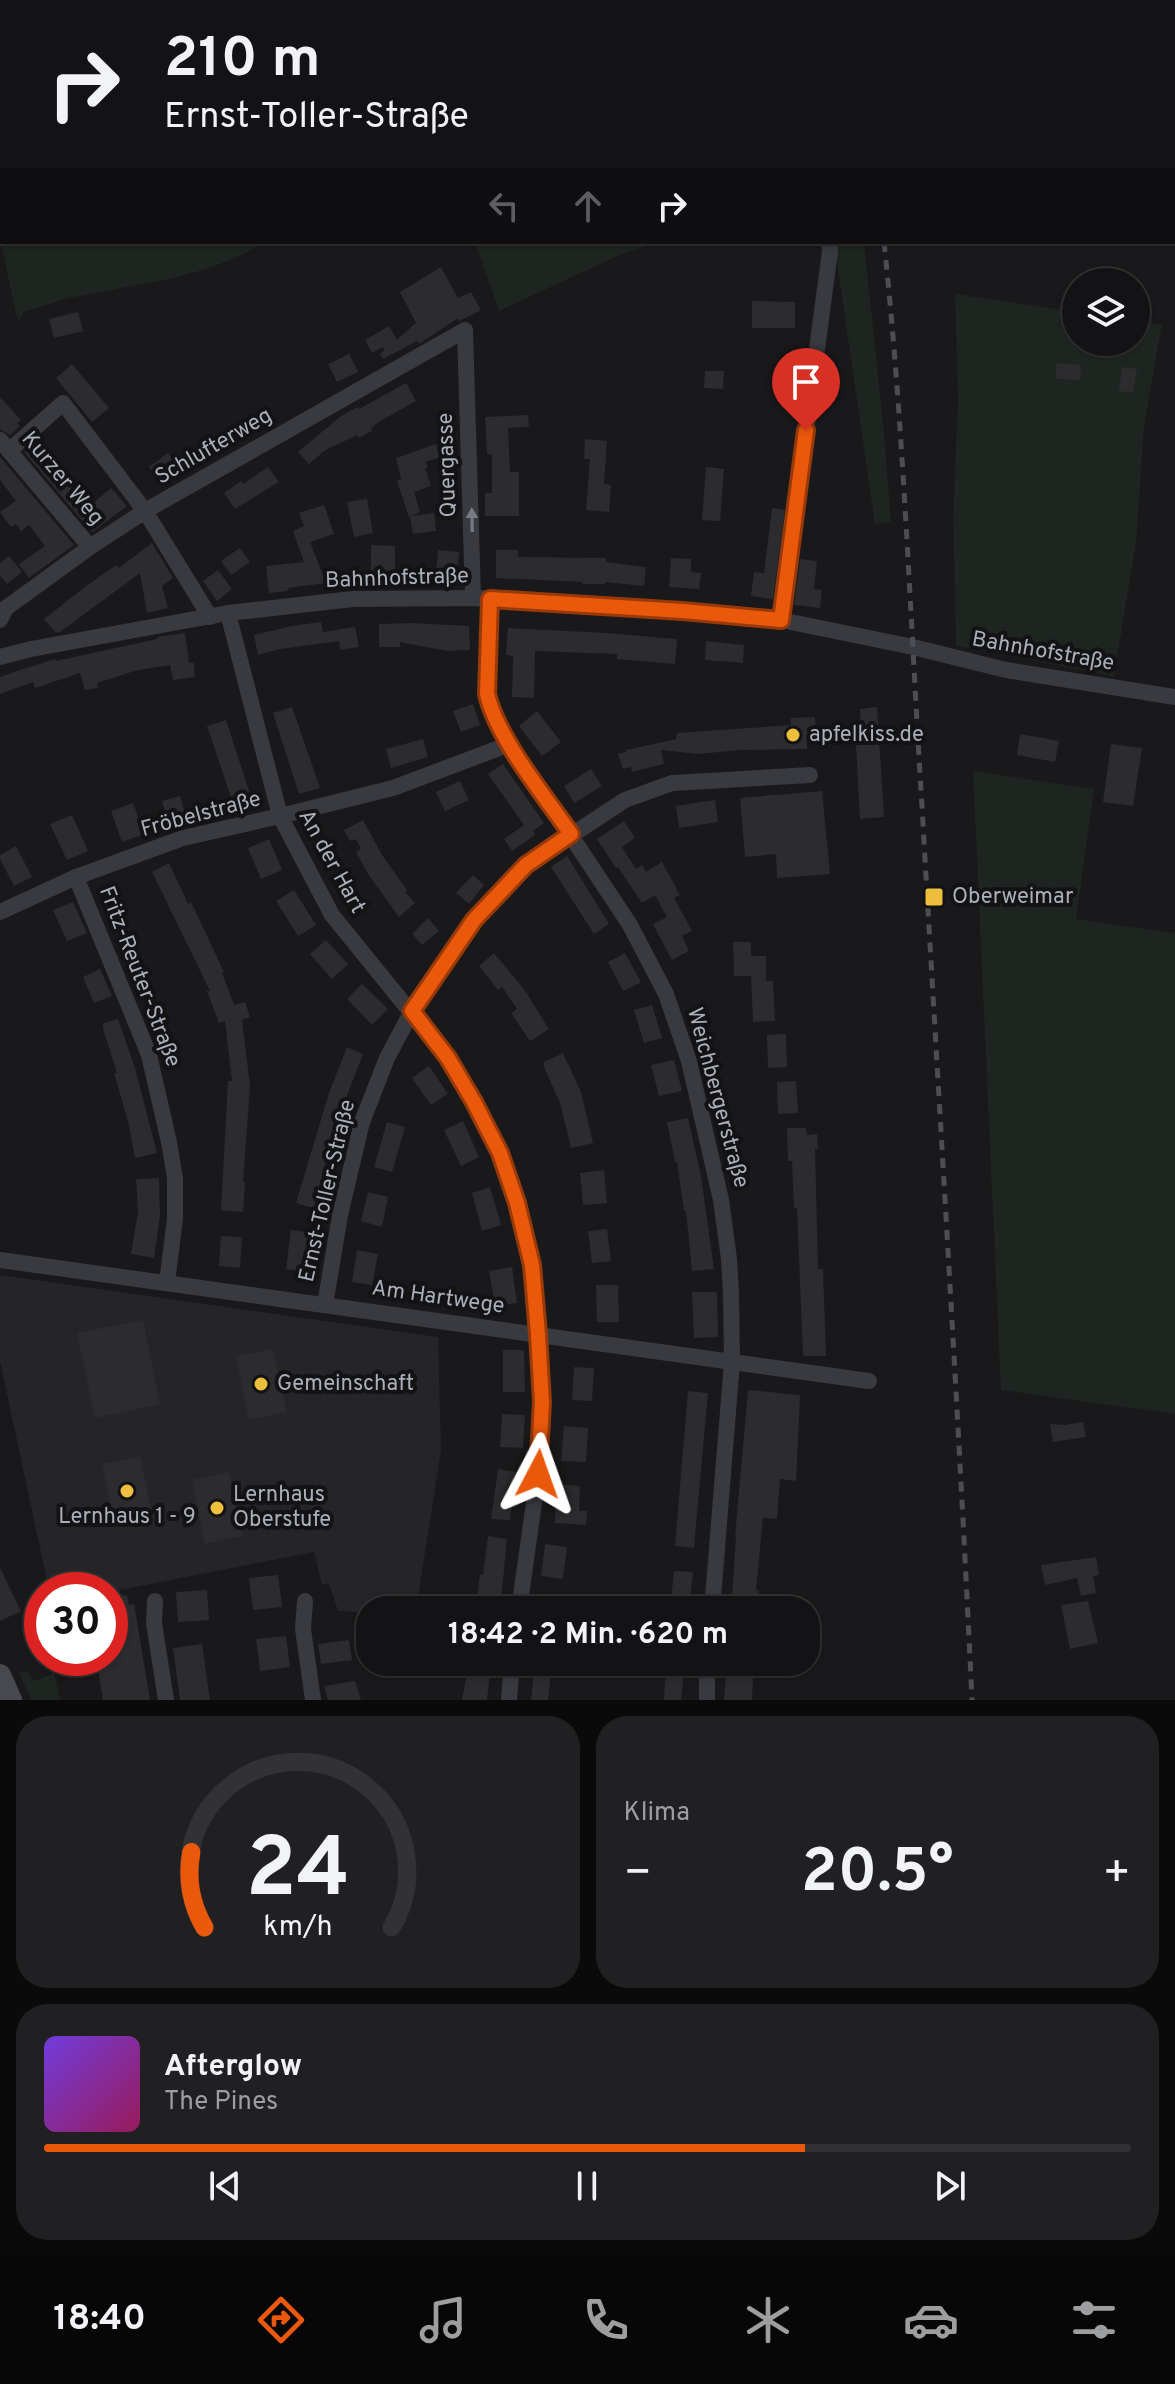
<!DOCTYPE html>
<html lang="de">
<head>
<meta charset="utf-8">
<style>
	body { margin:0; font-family:Overpass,sans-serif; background:#202022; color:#f1f3f6; height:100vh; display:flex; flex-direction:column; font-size:30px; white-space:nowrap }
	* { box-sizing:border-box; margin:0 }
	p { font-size:26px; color:#9d9ea0 }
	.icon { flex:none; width:44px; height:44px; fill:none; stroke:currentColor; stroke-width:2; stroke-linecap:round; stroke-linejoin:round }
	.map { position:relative; height:1700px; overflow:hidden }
	.drawer { display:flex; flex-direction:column; gap:16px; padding:16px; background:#0a0a0b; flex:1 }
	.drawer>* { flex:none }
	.hud { position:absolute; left:0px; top:0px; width:1176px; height:244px; box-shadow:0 2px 6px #0004,0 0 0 2px #323234; background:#131214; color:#f1f3f6; overflow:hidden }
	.buttons { position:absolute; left:1062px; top:268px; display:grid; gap:16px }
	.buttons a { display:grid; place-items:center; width:88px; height:88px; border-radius:50%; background:#131214; box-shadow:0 2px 6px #0004,0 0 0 2px #323234; font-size:40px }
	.speed { position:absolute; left:24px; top:1572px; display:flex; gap:16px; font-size:40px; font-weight:700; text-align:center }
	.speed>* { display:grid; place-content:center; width:104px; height:104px; border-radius:50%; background:#131214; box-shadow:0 2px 6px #0004,0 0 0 2px #323234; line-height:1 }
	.speed .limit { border:12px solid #d22; background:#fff; color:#111 }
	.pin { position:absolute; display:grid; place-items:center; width:68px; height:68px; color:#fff; margin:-82px -34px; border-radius:50% 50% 50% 0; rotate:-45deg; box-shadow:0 0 8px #0007 }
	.pin .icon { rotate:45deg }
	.me { position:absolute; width:88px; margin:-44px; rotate:4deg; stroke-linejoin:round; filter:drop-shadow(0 0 6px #0008) }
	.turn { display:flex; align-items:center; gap:28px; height:168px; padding:0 32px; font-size:36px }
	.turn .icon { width:104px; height:104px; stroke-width:2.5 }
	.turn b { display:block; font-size:56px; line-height:68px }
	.lanes { display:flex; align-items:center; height:76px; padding:0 32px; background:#0003; justify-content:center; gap:40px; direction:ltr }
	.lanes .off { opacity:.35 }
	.big { font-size:60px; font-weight:700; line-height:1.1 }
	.drawer .tile { flex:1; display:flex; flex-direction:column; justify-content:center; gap:12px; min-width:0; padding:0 28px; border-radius:32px; background:#202022 }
	.drawer .dial { align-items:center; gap:0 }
	.dial svg { height:208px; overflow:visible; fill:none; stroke:#323234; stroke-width:7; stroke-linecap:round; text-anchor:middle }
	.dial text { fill:#f1f3f6; stroke:none }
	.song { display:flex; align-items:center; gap:24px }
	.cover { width:96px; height:96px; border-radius:12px; background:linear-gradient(135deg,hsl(260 70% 55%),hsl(330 70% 35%)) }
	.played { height:8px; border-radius:4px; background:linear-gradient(90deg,#ea580c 70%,#323234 70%) }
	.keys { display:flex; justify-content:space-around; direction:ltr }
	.heat { display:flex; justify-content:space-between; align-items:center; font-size:44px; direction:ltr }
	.drawer .tiles { flex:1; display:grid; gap:16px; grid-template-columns:1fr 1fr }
	.tile:last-child { grid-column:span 2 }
	.trip { position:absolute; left:356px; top:1596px; width:464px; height:80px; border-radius:32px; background:#131214; box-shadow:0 2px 6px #0004,0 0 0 2px #323234; font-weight:700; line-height:80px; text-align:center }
	.menu { display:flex; height:128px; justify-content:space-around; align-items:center; background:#080708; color:#9d9ea0 }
	.menu .icon { width:56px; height:56px }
	.menu .selected { color:#ea580c }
	.menu b { font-size:36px; color:#f1f3f6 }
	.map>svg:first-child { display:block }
	.built { fill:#252427 }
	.green { fill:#1e2520 }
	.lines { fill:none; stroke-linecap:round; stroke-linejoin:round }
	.stream { stroke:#2e363e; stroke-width:5 }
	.building { fill:#2c2b2e }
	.street { stroke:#393a3f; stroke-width:16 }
	.secondary { stroke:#47494f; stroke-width:22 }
	.rail { stroke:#4c4e54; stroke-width:5; stroke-dasharray:10 8; stroke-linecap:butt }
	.oneway { fill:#787a83 }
	.route-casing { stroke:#983908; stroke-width:20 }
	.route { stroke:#ea580c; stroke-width:14 }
	.poi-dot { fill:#eebe3d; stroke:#131315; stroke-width:3 }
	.labels { text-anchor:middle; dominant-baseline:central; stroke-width:8; stroke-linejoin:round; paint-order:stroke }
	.street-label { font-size:22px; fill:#abafba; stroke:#131315 }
	.poi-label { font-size:22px; fill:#abafba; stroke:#131315; text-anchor:start }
</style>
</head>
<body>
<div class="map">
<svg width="1175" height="1700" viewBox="0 0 1175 1700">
	<rect width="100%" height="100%" fill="#19181a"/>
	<path class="built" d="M0,1275L438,1337L441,1450L416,1610H370V1613L338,1611L329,1583L322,1585L314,1552L110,1592V1590H49L0,1361Z"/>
	<g class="green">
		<path d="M0,0H827V2H2V25H0Z"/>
		<path d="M866,0H1175V90L1174,2H866Z"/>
		<path d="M2,183V242H265C202,281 135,283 65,299C51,303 38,308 24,312L18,322L0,239V184Z"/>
		<path d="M475,242H658L615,257L499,311Z"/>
		<path d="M834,242H864L884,433L891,522L875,524Z"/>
		<path d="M955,294L1076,312V342H1136V321L1162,325L1144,426L1136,543L1114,676L956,646L953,518L958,401Z"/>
		<path d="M973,771L1094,789L1076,919L1175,933V1414L1001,1390Z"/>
		<path d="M25,1671L29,1673L34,1681L54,1673L60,1700H31L19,1673Z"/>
	</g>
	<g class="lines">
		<g class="stream">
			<path d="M1124,0L1132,2"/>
			<path d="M578,2L586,0"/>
			<path d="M1174,13L1175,14"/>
			<path d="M0,202H2"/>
		</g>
	</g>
	<g class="building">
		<path d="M441,267L458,298L471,292L481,310L459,321L458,318L419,344L417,341L383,359L380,354L385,350L383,347L372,353L365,340L389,326L397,340L416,323L400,292Z"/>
		<path d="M752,301L795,302V328H752Z"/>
		<path d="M78,312L83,331L54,338L49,319Z"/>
		<path d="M349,354L358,372L337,382L328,364Z"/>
		<path d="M1056,363L1081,365L1080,380L1056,379Z"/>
		<path d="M72,364L109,408L92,422L56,378Z"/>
		<path d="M1122,367L1137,369L1133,393L1119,391Z"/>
		<path d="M705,371H724L723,389L704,388Z"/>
		<path d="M406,383L416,401L377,423L371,428L372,431L359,438L357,435L324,451L309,464L298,452L341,416L358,407L359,409Z"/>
		<path d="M0,397L21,420L17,423L20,426L10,435L0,429Z"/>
		<path d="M528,415L529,427L508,428L510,472H519V516H485V493H492V454H487L485,417Z"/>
		<path d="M585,439L607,441L604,484L611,485L609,512L586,510L590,459H584Z"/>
		<path d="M36,442L48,455L45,457L91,505L111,488L127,506L92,532L24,452Z"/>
		<path d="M436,444L440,457L425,462L428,468H425L431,486L414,492L420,512L411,516L434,513L436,531L413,534L410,516L409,517L397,481L401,479L396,458Z"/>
		<path d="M168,453L177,466L158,480L149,467Z"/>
		<path d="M0,457L74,545L29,578L19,564L45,546L29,525L21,531L16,524L11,527L0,512L16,501L0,480Z"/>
		<path d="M268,467L279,482L235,509L224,493L241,481L243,484Z"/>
		<path d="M706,467L724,469L720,521L702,520Z"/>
		<path d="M367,499L373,533L354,537L347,502Z"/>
		<path d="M324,505L334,534L310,542L326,583L288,588V591L269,593L266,566L304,562L293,531L304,526L299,513Z"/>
		<path d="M772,508L785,510L773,599L751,596L754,572L764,573Z"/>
		<path d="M152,543L173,578L162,586L168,608L147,613L140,573L60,632L56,633L44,619L85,587L116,565L119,568Z"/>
		<path d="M371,545L395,546V571H371Z"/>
		<path d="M240,548L250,562L231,575L221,561Z"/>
		<path d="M438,550L459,552L457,576L436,574Z"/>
		<path d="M496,550H518V557L606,558V562L646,567L644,586L605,582V584H582L583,582L496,578Z"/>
		<path d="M9,556L22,572L7,584L0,576V563Z"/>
		<path d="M671,558L691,559V572L701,573L699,589L669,587Z"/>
		<path d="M800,559L817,561L814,589L822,590L820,608L794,605Z"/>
		<path d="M218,570L232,589L217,601L203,581Z"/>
		<path d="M321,622L323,632L355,627L359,647L340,650L339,641L280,649L258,655L254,635L291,626Z"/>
		<path d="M411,623L469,626L470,650L447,651L400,642V647H379V624Z"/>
		<path d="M508,628L606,633L677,639L675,664L617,659V654L535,651L534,698L512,697L513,656L506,655Z"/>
		<path d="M185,633L189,663H194L195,677L173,680L170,665L138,670L97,683L98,688L85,690L80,673L35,688L33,682L0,694V677L20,670L55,659L56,661L157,639V637Z"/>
		<path d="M706,641L744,645L743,663L705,660Z"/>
		<path d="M473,704L480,725L461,732L453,711Z"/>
		<path d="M292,707L320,788L299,794L273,713Z"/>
		<path d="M877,707L884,817L860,819L856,745L861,744L860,709Z"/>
		<path d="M537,711L561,742L542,756L519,726Z"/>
		<path d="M815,717L816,741H807V749L740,750L698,754L661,750L664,764L632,772L631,767L623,769L618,754L627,752L626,750L676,739L677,733L791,725V718Z"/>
		<path d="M226,720L252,800L234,806L207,726Z"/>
		<path d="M1020,734L1059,741L1055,762L1017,755Z"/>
		<path d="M423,739L428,757L391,768L386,749Z"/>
		<path d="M1111,744L1142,748L1133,806L1103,802Z"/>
		<path d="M503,764L544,823L533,831L535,835L512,851L504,839L524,825L488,774Z"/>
		<path d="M591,769L602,786L574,803L564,786Z"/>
		<path d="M460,781L469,800L445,811L436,792Z"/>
		<path d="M822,791L830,874L777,878L776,854L745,857L740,798Z"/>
		<path d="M180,796L187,820L169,825L162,801Z"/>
		<path d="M715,800L718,822L679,828L676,806Z"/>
		<path d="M133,803L144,834L122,842L111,811Z"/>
		<path d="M72,815L88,851L67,860L50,824Z"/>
		<path d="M363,820L382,855L407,890L405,892L415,903L399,917L368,874L356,852L361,849L356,839L350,841L344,830Z"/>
		<path d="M624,821L635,838L622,847L636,869L642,865L646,872L662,862L680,895L674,898L692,931L682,936L689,951L672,960L653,924L667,917L655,895L642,903L618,867L616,868L597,839Z"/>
		<path d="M269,839L282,870L261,879L248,848Z"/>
		<path d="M16,846L32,877L14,886L0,859V855Z"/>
		<path d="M567,856L609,924L594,934L551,867Z"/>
		<path d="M169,863L188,904L191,902L224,972L222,973L234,1005L245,1002L250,1017L242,1020L250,1086L243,1182H245L243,1212L221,1210L228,1081H232L225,1021L219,1023L207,991H210L152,872Z"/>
		<path d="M473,875L484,885L469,904L456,893Z"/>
		<path d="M294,890L316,925L298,936L276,901Z"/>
		<path d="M73,902L87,933L67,941L53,910Z"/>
		<path d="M428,918L439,931L422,945L412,934Z"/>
		<path d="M326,940L348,964L332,979L310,954Z"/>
		<path d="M733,942H751V956H766V981H773L775,1021L753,1022L751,976H734Z"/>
		<path d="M494,953L524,989L549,1029L530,1041L511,1013L517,1009L502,987L498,990L479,966Z"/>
		<path d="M625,953L641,982L623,991L608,962Z"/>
		<path d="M100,969L112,996L94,1003L83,977Z"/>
		<path d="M362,984L388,1009L372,1025L347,999Z"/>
		<path d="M652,1005L662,1038L644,1043L634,1010Z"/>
		<path d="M118,1019L135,1068L157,1153L135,1158L129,1125L114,1073H117L103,1029V1023Z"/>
		<path d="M786,1034L787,1067L768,1068L767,1035Z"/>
		<path d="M347,1047L363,1054L341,1111L322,1175L325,1176L316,1209L296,1203L329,1093Z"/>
		<path d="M563,1053L581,1092L593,1143L571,1148L560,1103L544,1067V1062Z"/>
		<path d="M674,1060L682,1091L659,1096L651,1065Z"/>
		<path d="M429,1066L448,1094L431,1105L412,1078Z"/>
		<path d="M796,1081L798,1113L778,1114L777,1082Z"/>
		<path d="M688,1118L701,1176L714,1269L692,1271L686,1211H684L677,1162H675L667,1122Z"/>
		<path d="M463,1121L479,1157L461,1166L444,1130Z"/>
		<path d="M387,1122L405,1127L392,1172L374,1167Z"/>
		<path d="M787,1128H806L807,1135L817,1134L818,1149H815L818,1269H823L826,1356H803L797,1208H794L792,1161H788Z"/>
		<path d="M604,1170L607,1203L583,1205L580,1173Z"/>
		<path d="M159,1178L160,1216L154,1258L131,1254L138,1212L136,1179Z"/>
		<path d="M490,1187L501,1225L482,1231L472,1193Z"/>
		<path d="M368,1192L388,1197L382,1227L361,1221Z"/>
		<path d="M607,1229L611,1261L592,1263L588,1231Z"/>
		<path d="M291,1230L314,1233L309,1272L286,1269Z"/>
		<path d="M221,1236L242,1237L240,1268L219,1266Z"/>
		<path d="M357,1250L378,1254L372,1285L352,1282Z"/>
		<path d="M512,1267L517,1303L495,1306L489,1271Z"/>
		<path d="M596,1285H618L619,1322H597Z"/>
		<path d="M692,1292H717L718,1337L694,1338Z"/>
		<path d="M143,1320L160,1404L95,1418L77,1333Z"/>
		<path d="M273,1349L287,1412L249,1420L236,1356Z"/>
		<path d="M503,1350H524L525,1392H503Z"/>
		<path d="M574,1367L594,1368L592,1401L572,1400Z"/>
		<path d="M748,1390L800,1395L796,1481L780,1479L777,1519L763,1518L756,1590L759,1591L757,1610H728L730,1596H732L736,1537H735Z"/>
		<path d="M688,1391L708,1393L694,1548L675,1546Z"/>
		<path d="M502,1414L525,1415L523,1448L500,1447Z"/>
		<path d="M1083,1422L1086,1437L1053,1442L1050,1424L1065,1425Z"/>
		<path d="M564,1426L588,1428L586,1462L561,1461Z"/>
		<path d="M140,1456L153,1519L115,1527L102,1464Z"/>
		<path d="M498,1469L517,1472L510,1520L491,1519Z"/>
		<path d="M229,1472L242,1536L205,1544L192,1480Z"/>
		<path d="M557,1484L580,1486L579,1511H587L586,1525L555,1523Z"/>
		<path d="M488,1536L507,1539L500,1610L476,1607L480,1575H483Z"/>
		<path d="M545,1544L567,1547L563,1579L541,1576Z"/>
		<path d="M1096,1557L1099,1575L1093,1576L1096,1593L1081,1596L1077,1578L1045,1585L1041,1565Z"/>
		<path d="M0,1568L21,1611L0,1621Z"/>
		<path d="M674,1571L693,1572L689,1610H670Z"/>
		<path d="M278,1575L282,1607L253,1610L249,1578Z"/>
		<path d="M207,1590L209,1620L178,1622L176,1592Z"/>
		<path d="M127,1595L129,1605L134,1604L150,1700H103L96,1658H110V1598Z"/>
		<path d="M1088,1601L1098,1643L1070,1649L1061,1605Z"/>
		<path d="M286,1636L290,1667L260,1671L256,1639Z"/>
		<path d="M349,1640L352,1660L321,1664L318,1644Z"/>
		<path d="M202,1644L210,1700H180L173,1648Z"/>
		<path d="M469,1662H491L487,1700H462Z"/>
		<path d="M666,1662H685L681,1700H664Z"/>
		<path d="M727,1662H750V1674L753,1675L752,1700H724Z"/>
		<path d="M534,1671L551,1673L548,1700H531Z"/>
		<path d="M355,1681L361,1700H328L324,1686Z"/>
	</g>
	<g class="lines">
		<g class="street">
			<path d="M0,440L90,547"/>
			<path d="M10,450L63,403L145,511L210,617"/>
			<path d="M490,599L487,694L490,708L510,744L630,925L666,994L689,1061L721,1200L729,1259L731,1294L732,1362L712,1610"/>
			<path d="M228,613L280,816L332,915L448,1058L474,1102L500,1153L517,1203L532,1265L542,1402L538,1474L519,1610"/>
			<path d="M0,620L6,608L90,547L145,511L465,330L473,598"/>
			<path d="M781,620L830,251L829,242"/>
			<path d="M0,657L31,649L228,613L353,599L479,598L683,611L781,620L913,647L1006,670L1175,697"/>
			<path d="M76,877L149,1055L169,1142L175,1178V1218L167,1283"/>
			<path d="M0,912L76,877L183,838L280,816L393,788L510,744"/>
			<path d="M0,1260L869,1381"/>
			<path d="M325,1305L340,1215L362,1122L387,1058L412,1011L474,920L526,865L625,800L672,783L810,775"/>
			<path d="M155,1601L154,1623L166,1700"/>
			<path d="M305,1601L303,1629L313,1700"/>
			<path d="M707,1662V1700"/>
			<path d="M509,1700L512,1662"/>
		</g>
		<path class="secondary" d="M0,1675L11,1700"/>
		<g class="rail">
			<path d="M841,0V2"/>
			<path d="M884,242C904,429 910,618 922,806C939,1104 958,1402 972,1700"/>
		</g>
	</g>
	<defs><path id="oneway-solid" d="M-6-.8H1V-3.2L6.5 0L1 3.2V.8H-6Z" transform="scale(2)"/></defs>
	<use class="oneway" href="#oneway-solid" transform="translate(472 520) rotate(-91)"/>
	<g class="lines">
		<defs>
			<path id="route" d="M538,1474L542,1402L538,1334L532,1265L517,1203L500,1153L474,1102L448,1058L412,1011L474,920L526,865L571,834C544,795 497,738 487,694L490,599L683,611L781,620L806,430"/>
		</defs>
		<use href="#route" class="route-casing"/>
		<use href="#route" class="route"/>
	</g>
	<g class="poi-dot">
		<circle cx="793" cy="735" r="8"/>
		<rect x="924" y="887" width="20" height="20" rx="4"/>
		<circle cx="261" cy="1384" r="8"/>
		<circle cx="127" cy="1491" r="8"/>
		<circle cx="217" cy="1508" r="8"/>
	</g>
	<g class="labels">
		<g class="street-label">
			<text transform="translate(214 447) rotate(-30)">Schlufterweg</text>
			<text transform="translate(448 465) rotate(-92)">Quergasse</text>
			<text transform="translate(62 479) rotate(50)">Kurzer Weg</text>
			<text transform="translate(397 579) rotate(-2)">Bahnhofstraße</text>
			<text transform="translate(1043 652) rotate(10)">Bahnhofstraße</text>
			<text transform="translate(201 815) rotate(-15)">Fröbelstraße</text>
			<text transform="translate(331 862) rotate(61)">An der Hart</text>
			<text transform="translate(139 977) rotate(69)">Fritz-Reuter-Straße</text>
			<text transform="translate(717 1098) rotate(75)">Weichbergerstraße</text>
			<text transform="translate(328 1191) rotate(-77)">Ernst-Toller-Straße</text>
			<text transform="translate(438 1298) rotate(8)">Am Hartwege</text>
		</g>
		<g class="poi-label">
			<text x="809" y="735">apfelkiss.de</text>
			<text x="952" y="897">Oberweimar</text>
			<text x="277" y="1384">Gemeinschaft</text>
			<text x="233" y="1495">Lernhaus<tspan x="233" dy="25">Oberstufe</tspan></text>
			<text x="127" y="1517" text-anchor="middle">Lernhaus 1 - 9</text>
		</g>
	</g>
</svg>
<div class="buttons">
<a><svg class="icon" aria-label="layers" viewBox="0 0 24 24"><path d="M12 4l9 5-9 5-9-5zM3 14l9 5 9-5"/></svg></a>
</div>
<div class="speed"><div class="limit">30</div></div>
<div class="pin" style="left:806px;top:430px;background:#d93025"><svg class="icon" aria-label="arrive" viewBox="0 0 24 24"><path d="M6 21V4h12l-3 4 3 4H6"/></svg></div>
<svg class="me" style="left:538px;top:1474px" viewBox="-20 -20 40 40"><path d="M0-17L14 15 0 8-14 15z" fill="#ea580c" stroke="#fff" stroke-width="4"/></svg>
<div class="trip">18:42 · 2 Min. · 620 m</div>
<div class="hud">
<div class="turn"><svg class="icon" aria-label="right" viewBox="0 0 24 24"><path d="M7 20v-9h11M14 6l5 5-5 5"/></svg><div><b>210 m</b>Ernst-Toller-Straße</div></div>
<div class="lanes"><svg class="icon off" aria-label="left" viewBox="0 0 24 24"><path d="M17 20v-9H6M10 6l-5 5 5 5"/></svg><svg class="icon off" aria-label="ahead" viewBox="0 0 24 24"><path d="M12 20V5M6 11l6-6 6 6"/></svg><svg class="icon" aria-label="right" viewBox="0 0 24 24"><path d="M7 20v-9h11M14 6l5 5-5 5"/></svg></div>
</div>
</div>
<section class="drawer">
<div class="tiles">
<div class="tile dial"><svg viewBox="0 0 100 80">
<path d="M14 69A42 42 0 1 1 86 69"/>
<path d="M14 69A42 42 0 0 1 9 40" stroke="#ea580c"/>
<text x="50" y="56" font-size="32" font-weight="700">24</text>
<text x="50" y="72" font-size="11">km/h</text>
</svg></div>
<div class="tile"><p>Klima</p>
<div class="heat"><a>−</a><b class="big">20.5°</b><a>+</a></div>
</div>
<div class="tile">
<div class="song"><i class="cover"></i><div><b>Afterglow</b><p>The Pines</p></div></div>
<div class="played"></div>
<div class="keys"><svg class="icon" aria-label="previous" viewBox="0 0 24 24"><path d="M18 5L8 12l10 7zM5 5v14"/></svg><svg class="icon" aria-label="pause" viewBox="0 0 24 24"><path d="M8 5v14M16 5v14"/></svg><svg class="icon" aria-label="next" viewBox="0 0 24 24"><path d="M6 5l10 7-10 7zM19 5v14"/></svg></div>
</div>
</div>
</section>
<nav class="menu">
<b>18:40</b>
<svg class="icon selected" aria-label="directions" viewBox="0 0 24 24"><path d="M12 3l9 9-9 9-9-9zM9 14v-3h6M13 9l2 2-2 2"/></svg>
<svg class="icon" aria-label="music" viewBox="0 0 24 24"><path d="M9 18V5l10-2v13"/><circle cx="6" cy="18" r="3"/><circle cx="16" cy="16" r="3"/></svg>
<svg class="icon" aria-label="phone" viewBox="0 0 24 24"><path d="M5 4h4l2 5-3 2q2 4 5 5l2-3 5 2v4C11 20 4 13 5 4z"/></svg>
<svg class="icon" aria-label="climate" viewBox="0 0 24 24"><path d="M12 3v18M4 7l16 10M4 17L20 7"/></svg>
<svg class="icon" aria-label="car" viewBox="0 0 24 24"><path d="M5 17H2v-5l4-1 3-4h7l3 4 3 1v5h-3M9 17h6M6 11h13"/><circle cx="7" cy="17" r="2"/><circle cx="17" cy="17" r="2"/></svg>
<svg class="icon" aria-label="filters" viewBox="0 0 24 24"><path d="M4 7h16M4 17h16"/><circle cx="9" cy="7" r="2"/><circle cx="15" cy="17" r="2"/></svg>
</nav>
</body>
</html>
